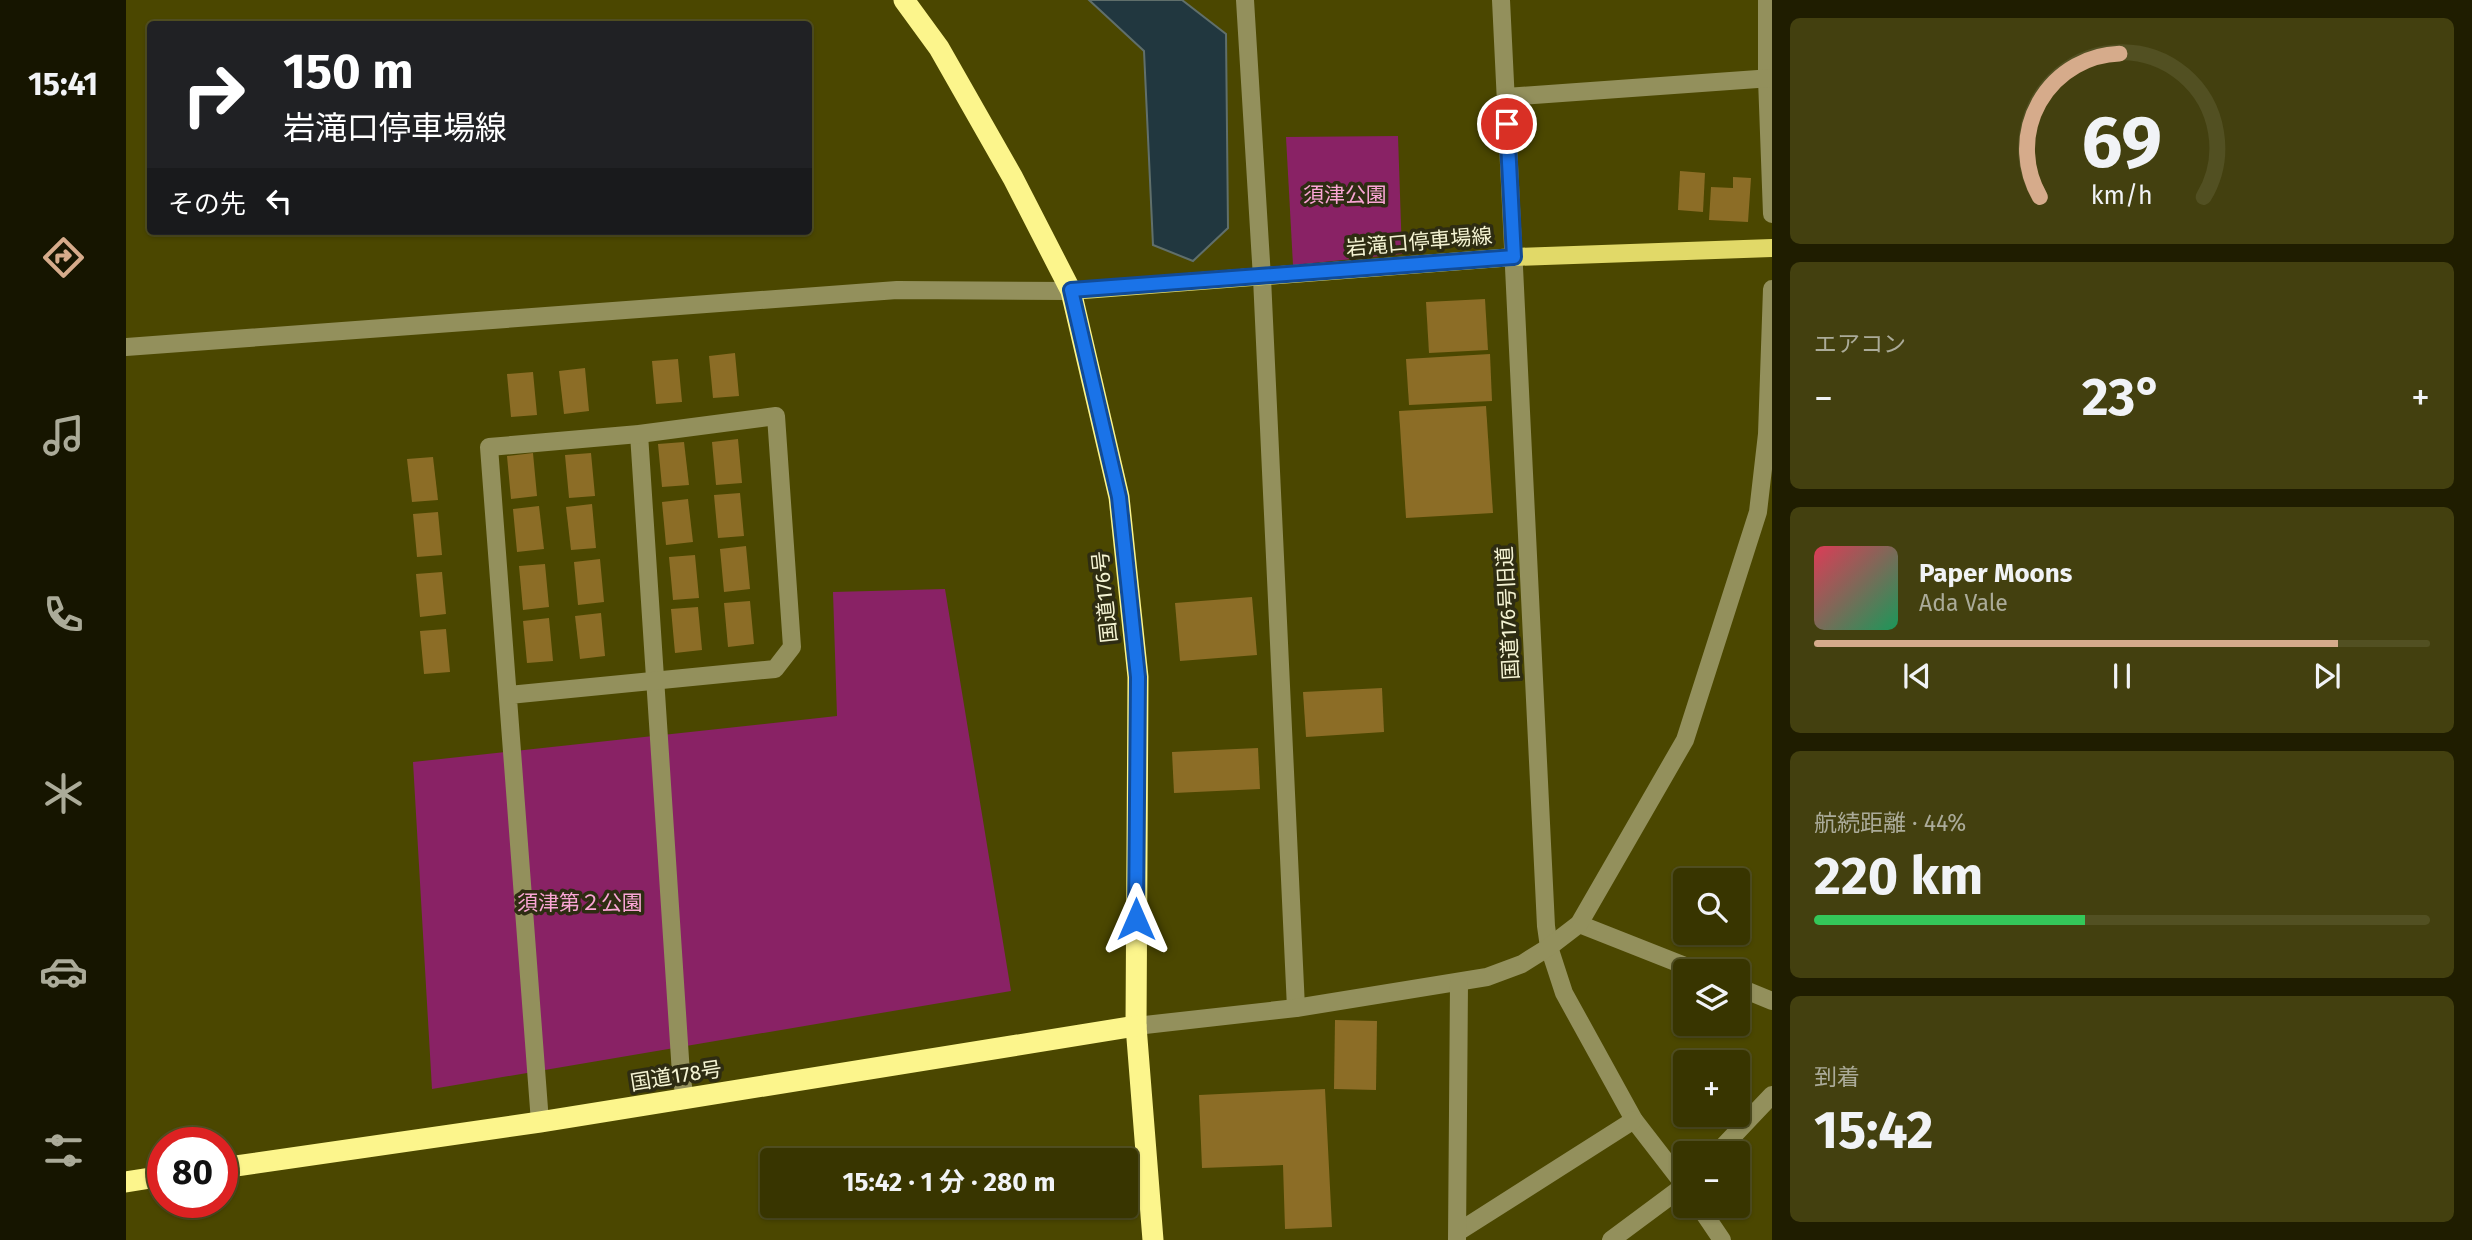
<!DOCTYPE html>
<html lang="ja">
<head>
<meta charset="utf-8">
<style>
	body { margin:0; font-family:"Fira Sans","Noto Sans JP",sans-serif; background:#43400f; color:#f1f3f6; height:100vh; display:flex; flex-direction:column; font-size:26px; white-space:nowrap }
	* { box-sizing:border-box; margin:0 }
	p { font-size:23px; color:#abab99 }
	.icon { flex:none; width:38px; height:38px; fill:none; stroke:currentColor; stroke-width:2; stroke-linecap:round; stroke-linejoin:round }
	.map { position:relative; flex:1; overflow:hidden }
	.sheet { display:flex; flex-direction:column; gap:18px; padding:18px; background:#1f1d00; width:700px }
	.sheet>* { flex:none }
	.guide { position:absolute; left:21px; top:21px; width:665px; height:214px; border-radius:7px; box-shadow:0 2px 5px #0004,0 0 0 2px #525022; background:#202124; color:#fff; overflow:hidden }
	.buttons { position:absolute; left:1547px; top:868px; display:grid; gap:14px }
	.buttons a { display:grid; place-items:center; width:77px; height:77px; border-radius:7px; background:#383500; box-shadow:0 2px 5px #0004,0 0 0 2px #525022; font-size:35px }
	.speed { position:absolute; left:21px; top:1127px; display:flex; gap:14px; font-size:35px; font-weight:700; text-align:center }
	.speed>* { display:grid; place-content:center; width:91px; height:91px; border-radius:50%; background:#383500; box-shadow:0 2px 5px #0004,0 0 0 2px #525022; line-height:1 }
	.speed .limit { border:10px solid #d22; background:#fff; color:#111 }
	.pin { position:absolute; display:grid; place-items:center; width:60px; height:60px; color:#fff; margin:-30px; border:4px solid #fff; border-radius:50%; box-shadow:0 2px 7px #0007 }
	.me { position:absolute; width:77px; margin:-38px; rotate:0deg; stroke-linejoin:round; filter:drop-shadow(0 0 5px #0008) }
	.turn { display:flex; align-items:center; gap:24px; height:147px; padding:0 21px; font-size:32px }
	.turn .icon { width:91px; height:91px; stroke-width:2.5 }
	.turn b { display:block; font-size:49px; line-height:60px }
	.then { display:flex; align-items:center; height:66px; padding:0 21px; background:#0003; gap:14px; font-size:26px }
	.big { font-size:52px; font-weight:700; line-height:1.1 }
	.sheet .tile { flex:1; display:flex; flex-direction:column; justify-content:center; gap:10px; min-width:0; padding:0 24px; border-radius:10px; background:#43400f }
	.sheet .dial { align-items:center; gap:0 }
	.dial svg { height:182px; overflow:visible; fill:none; stroke:#525022; stroke-width:7; stroke-linecap:round; text-anchor:middle }
	.dial text { fill:#f1f3f6; stroke:none }
	.song { display:flex; align-items:center; gap:21px }
	.cover { width:84px; height:84px; border-radius:10px; background:linear-gradient(135deg,hsl(350 70% 55%),hsl(150 70% 35%)) }
	.played { height:7px; border-radius:4px; background:linear-gradient(90deg,#d6ab8b 85%,#525022 85%) }
	.keys { display:flex; justify-content:space-around; direction:ltr }
	.heat { display:flex; justify-content:space-between; align-items:center; font-size:38px; direction:ltr }
	.charge { height:10px; border-radius:5px; background:linear-gradient(90deg,#34c759 44%,#525022 0) }
	.trip { position:absolute; left:634px; top:1148px; width:378px; height:70px; border-radius:7px; background:#383500; box-shadow:0 2px 5px #0004,0 0 0 2px #525022; font-weight:700; line-height:70px; text-align:center }
	main { display:flex; flex:1; min-height:0 }
	.tabs { display:flex; flex-direction:column; width:126px; justify-content:space-around; align-items:center; background:#161500; color:#abab99 }
	.tabs .icon { width:49px; height:49px }
	.tabs .current { color:#d6ab8b }
	.tabs b { font-size:32px; color:#f1f3f6 }
	.map>svg:first-child { display:block }
	.green { fill:#892265 }
	.water { fill:#21373f; stroke:#606f6b; stroke-width:2 }
	.building { fill:#8c6d26 }
	.lines { fill:none; stroke-linecap:round; stroke-linejoin:round }
	.minor { stroke:#93905c; stroke-width:18 }
	.major { stroke:#e1d968; stroke-width:18 }
	.highway { stroke:#fcf58c; stroke-width:21 }
	.route-casing { stroke:#114b97; stroke-width:18 }
	.route { stroke:#1a73e8; stroke-width:12 }
	.labels { text-anchor:middle; dominant-baseline:central; stroke-width:7; stroke-linejoin:round; paint-order:stroke }
	.park-label { font-size:21px; fill:#faa6d5; stroke:#2e2c12 }
	.street-label { font-size:21px; fill:#f4f3d3; stroke:#2e2c12 }
</style>
</head>
<body>
<main>
<nav class="tabs">
<b>15:41</b>
<svg class="icon current" aria-label="directions" viewBox="0 0 24 24"><path d="M12 3l9 9-9 9-9-9zM9 14v-3h6M13 9l2 2-2 2"/></svg>
<svg class="icon" aria-label="music" viewBox="0 0 24 24"><path d="M9 18V5l10-2v13"/><circle cx="6" cy="18" r="3"/><circle cx="16" cy="16" r="3"/></svg>
<svg class="icon" aria-label="phone" viewBox="0 0 24 24"><path d="M5 4h4l2 5-3 2q2 4 5 5l2-3 5 2v4C11 20 4 13 5 4z"/></svg>
<svg class="icon" aria-label="climate" viewBox="0 0 24 24"><path d="M12 3v18M4 7l16 10M4 17L20 7"/></svg>
<svg class="icon" aria-label="car" viewBox="0 0 24 24"><path d="M5 17H2v-5l4-1 3-4h7l3 4 3 1v5h-3M9 17h6M6 11h13"/><circle cx="7" cy="17" r="2"/><circle cx="17" cy="17" r="2"/></svg>
<svg class="icon" aria-label="filters" viewBox="0 0 24 24"><path d="M4 7h16M4 17h16"/><circle cx="9" cy="7" r="2"/><circle cx="15" cy="17" r="2"/></svg>
</nav>
<div class="map">
<svg width="1646" height="1240" viewBox="0 0 1646 1240">
	<rect width="100%" height="100%" fill="#4b4700"/>
	<g class="green">
		<path d="M1272,136L1276,254L1167,265L1160,137Z"/>
		<path d="M819,589L885,991L306,1089L287,762L711,716L707,592Z"/>
	</g>
	<path class="water" d="M963,0H1056L1100,34L1102,228L1067,261L1027,245L1018,51Z"/>
	<g class="building">
		<path d="M1554,171L1579,173L1577,212L1552,210Z"/>
		<path d="M1607,177L1625,178L1622,222L1583,220L1585,187L1607,188Z"/>
		<path d="M1359,299L1362,350L1303,353L1300,302Z"/>
		<path d="M609,353L613,396L587,398L583,356Z"/>
		<path d="M1364,354L1366,401L1283,405L1280,359Z"/>
		<path d="M552,359L556,402L530,404L526,361Z"/>
		<path d="M459,368L463,411L438,414L433,371Z"/>
		<path d="M407,372L411,415L385,417L381,374Z"/>
		<path d="M1360,406L1367,513L1280,518L1273,411Z"/>
		<path d="M612,439L616,483L590,485L586,442Z"/>
		<path d="M558,442L563,485L536,487L532,444Z"/>
		<path d="M407,453L411,496L385,499L381,456Z"/>
		<path d="M465,453L469,496L443,498L439,455Z"/>
		<path d="M307,457L312,500L286,502L281,459Z"/>
		<path d="M614,493L618,536L592,538L588,495Z"/>
		<path d="M562,499L567,542L540,545L536,502Z"/>
		<path d="M466,504L470,548L445,550L440,507Z"/>
		<path d="M413,506L418,549L391,552L387,509Z"/>
		<path d="M312,512L316,555L291,557L287,514Z"/>
		<path d="M620,546L624,589L598,592L594,549Z"/>
		<path d="M569,555L573,598L547,600L543,557Z"/>
		<path d="M474,559L478,602L452,605L448,562Z"/>
		<path d="M419,564L423,607L397,610L393,566Z"/>
		<path d="M316,572L320,614L294,617L290,574Z"/>
		<path d="M1126,597L1131,655L1054,661L1049,603Z"/>
		<path d="M624,601L628,644L602,647L598,603Z"/>
		<path d="M572,607L576,650L549,653L545,609Z"/>
		<path d="M475,613L479,656L454,659L449,616Z"/>
		<path d="M423,618L427,661L401,663L397,621Z"/>
		<path d="M320,629L324,672L298,674L294,631Z"/>
		<path d="M1256,688L1258,732L1180,737L1177,692Z"/>
		<path d="M1132,748L1134,789L1048,793L1046,752Z"/>
		<path d="M1209,1020L1251,1021L1250,1090L1208,1089Z"/>
		<path d="M1199,1089L1206,1227L1159,1229L1157,1165L1076,1168L1073,1095Z"/>
	</g>
	<g class="lines">
		<g class="minor">
			<path d="M1119,0L1136,278L1170,1008"/>
			<path d="M1375,0L1420,926L1423,947L1438,993L1508,1120L1559,1186"/>
			<path d="M1641,0V79L1646,214"/>
			<path d="M1380,97L1646,78"/>
			<path d="M0,347L771,290L945,291"/>
			<path d="M513,434L555,1074L559,1099"/>
			<path d="M383,695L649,669L666,647L650,416L513,434L363,447L414,1122"/>
			<path d="M1453,924L1572,971"/>
			<path d="M1612,987L1646,1001"/>
			<path d="M1010,1026L1170,1008L1361,977L1396,964L1423,947L1453,924L1559,740L1632,512L1641,434L1646,289"/>
			<path d="M1591,1153L1646,1095"/>
			<path d="M1573,1206L1596,1240"/>
			<path d="M1332,1232L1508,1120"/>
			<path d="M1331,1240L1333,983"/>
			<path d="M1485,1240L1559,1185"/>
		</g>
		<path class="major" d="M945,291L1388,257L1646,248"/>
		<g class="highway">
			<path d="M778,0L813,48L887,178L945,291L993,497L1012,677L1010,1026L1027,1240"/>
			<path d="M96,1168L414,1122L1010,1026"/>
			<path d="M0,1182L37,1176"/>
		</g>
	</g>
	<g class="lines">
		<defs>
			<path id="route" d="M1010,919L1012,677L993,497L945,290L1388,257L1381,124"/>
		</defs>
		<use href="#route" class="route-casing"/>
		<use href="#route" class="route"/>
	</g>
	<g class="labels">
		<g class="park-label">
			<text x="1219" y="195">須津公園</text>
			<text x="454" y="903">須津第２公園</text>
		</g>
		<g class="street-label">
			<text transform="translate(1293 242) rotate(-5)">岩滝口停車場線</text>
			<text transform="translate(979 597) rotate(-96)">国道176号</text>
			<text transform="translate(1382 613) rotate(-93)">国道176号旧道</text>
			<text transform="translate(550 1076) rotate(-9)">国道178号</text>
		</g>
	</g>
</svg>
<div class="buttons">
<a><svg class="icon" aria-label="search" viewBox="0 0 24 24"><circle cx="10" cy="10" r="6"/><path d="M15 15l6 6"/></svg></a>
<a><svg class="icon" aria-label="layers" viewBox="0 0 24 24"><path d="M12 4l9 5-9 5-9-5zM3 14l9 5 9-5"/></svg></a>
<a>+</a>
<a>−</a>
</div>
<div class="speed"><div class="limit">80</div></div>
<div class="pin" style="left:1381px;top:124px;background:#d93025"><svg class="icon" aria-label="arrive" viewBox="0 0 24 24"><path d="M6 21V4h12l-3 4 3 4H6"/></svg></div>
<svg class="me" style="left:1010px;top:919px" viewBox="-20 -20 40 40"><path d="M0-17L14 15 0 8-14 15z" fill="#1a73e8" stroke="#fff" stroke-width="4"/></svg>
<div class="trip">15:42 · 1 分 · 280 m</div>
<div class="guide">
<div class="turn"><svg class="icon" aria-label="right" viewBox="0 0 24 24"><path d="M7 20v-9h11M14 6l5 5-5 5"/></svg><div><b>150 m</b>岩滝口停車場線</div></div>
<div class="then">その先<svg class="icon" aria-label="left" viewBox="0 0 24 24"><path d="M17 20v-9H6M10 6l-5 5 5 5"/></svg></div>
</div>
</div>
<section class="sheet">
<div class="tile dial"><svg viewBox="0 0 100 80">
<path d="M14 69A42 42 0 1 1 86 69"/>
<path d="M14 69A42 42 0 0 1 49 6" stroke="#d6ab8b"/>
<text x="50" y="56" font-size="32" font-weight="700">69</text>
<text x="50" y="72" font-size="11">km/h</text>
</svg></div>
<div class="tile"><p>エアコン</p>
<div class="heat"><a>−</a><b class="big">23°</b><a>+</a></div>
</div>
<div class="tile">
<div class="song"><i class="cover"></i><div><b>Paper Moons</b><p>Ada Vale</p></div></div>
<div class="played"></div>
<div class="keys"><svg class="icon" aria-label="previous" viewBox="0 0 24 24"><path d="M18 5L8 12l10 7zM5 5v14"/></svg><svg class="icon" aria-label="pause" viewBox="0 0 24 24"><path d="M8 5v14M16 5v14"/></svg><svg class="icon" aria-label="next" viewBox="0 0 24 24"><path d="M6 5l10 7-10 7zM19 5v14"/></svg></div>
</div>
<div class="tile"><p>航続距離 · 44%</p><b class="big">220 km</b><div class="charge"></div></div>
<div class="tile"><p>到着</p><b class="big">15:42</b></div>
</section>
</main>
</body>
</html>
